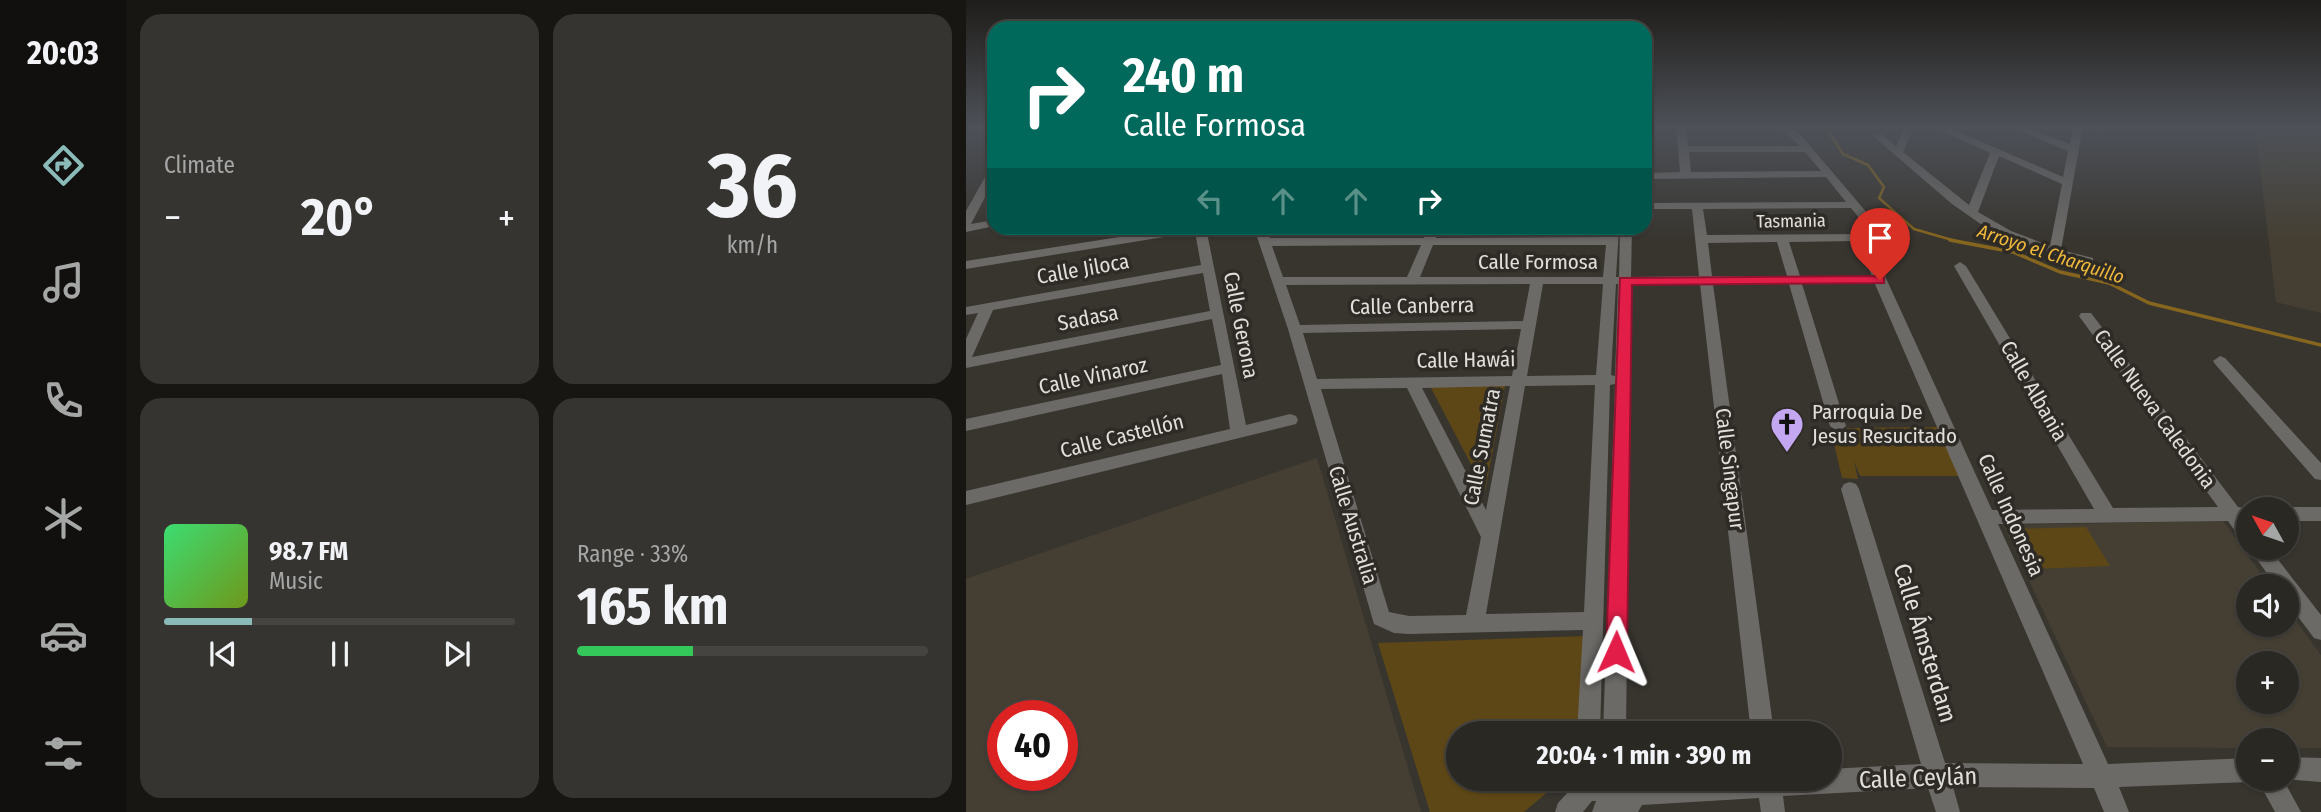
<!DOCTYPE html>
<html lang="en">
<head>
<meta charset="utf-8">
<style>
	body { margin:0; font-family:"Fira Sans Condensed",sans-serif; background:#363430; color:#f1f3f6; height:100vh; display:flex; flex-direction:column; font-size:26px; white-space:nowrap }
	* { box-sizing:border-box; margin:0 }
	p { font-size:23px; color:#a5a6a6 }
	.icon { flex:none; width:38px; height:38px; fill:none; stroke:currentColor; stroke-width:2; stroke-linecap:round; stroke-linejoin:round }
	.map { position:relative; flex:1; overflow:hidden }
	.sheet { display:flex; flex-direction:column; gap:14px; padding:14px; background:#171613; width:840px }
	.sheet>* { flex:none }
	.hud { position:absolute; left:21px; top:21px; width:665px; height:214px; border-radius:21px; box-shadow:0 2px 5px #0004,0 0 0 2px #464441; background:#00695c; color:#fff; overflow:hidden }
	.needle { width:46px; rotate:310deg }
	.fabs { position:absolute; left:1270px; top:497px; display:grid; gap:14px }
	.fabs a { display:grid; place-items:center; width:63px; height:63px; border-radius:50%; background:#2a2823; box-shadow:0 2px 5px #0004,0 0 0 2px #464441; font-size:35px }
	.speed { position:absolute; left:21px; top:700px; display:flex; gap:14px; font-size:35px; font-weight:700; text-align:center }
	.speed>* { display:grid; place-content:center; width:91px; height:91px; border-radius:50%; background:#2a2823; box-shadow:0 2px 5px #0004,0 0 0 2px #464441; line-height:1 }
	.speed .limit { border:10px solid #d22; background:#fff; color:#111 }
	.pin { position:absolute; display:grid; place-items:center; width:60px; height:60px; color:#fff; margin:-72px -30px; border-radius:50% 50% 50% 0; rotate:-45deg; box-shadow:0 0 7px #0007 }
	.pin .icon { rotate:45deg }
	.me { position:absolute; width:77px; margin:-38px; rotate:1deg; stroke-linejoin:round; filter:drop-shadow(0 0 5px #0008) }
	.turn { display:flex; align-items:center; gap:24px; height:147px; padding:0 21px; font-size:32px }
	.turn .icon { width:91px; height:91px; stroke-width:2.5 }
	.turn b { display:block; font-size:49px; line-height:60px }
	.lanes { display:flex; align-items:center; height:66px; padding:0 21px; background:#0003; justify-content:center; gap:35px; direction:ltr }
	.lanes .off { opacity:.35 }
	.big { font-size:52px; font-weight:700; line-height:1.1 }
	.sheet .widget { flex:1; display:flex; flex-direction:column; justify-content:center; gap:10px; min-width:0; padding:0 24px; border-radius:21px; background:#363430 }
	.sheet .dial { align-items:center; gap:0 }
	.dial b { font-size:91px; line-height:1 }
	.song { display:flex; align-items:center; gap:21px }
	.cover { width:84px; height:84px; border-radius:10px; background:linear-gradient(135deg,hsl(140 70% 55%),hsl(80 70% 35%)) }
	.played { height:7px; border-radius:4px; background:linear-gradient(90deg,#8bbbb9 25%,#464441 25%) }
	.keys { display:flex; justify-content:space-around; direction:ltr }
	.heat { display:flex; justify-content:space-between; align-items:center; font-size:38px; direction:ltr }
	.charge { height:10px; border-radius:5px; background:linear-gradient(90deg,#34c759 33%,#464441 0) }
	.sheet .tiles { flex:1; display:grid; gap:14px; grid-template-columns:repeat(2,1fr) }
	.trip { position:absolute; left:480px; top:721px; width:396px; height:70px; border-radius:35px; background:#2a2823; box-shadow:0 2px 5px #0004,0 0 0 2px #464441; font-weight:700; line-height:70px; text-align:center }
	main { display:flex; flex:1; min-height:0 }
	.tabs { display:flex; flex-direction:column; width:126px; justify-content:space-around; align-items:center; background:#11100e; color:#a5a6a6 }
	.tabs .icon { width:49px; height:49px }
	.tabs .on { color:#8bbbb9 }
	.tabs b { font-size:32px; color:#f1f3f6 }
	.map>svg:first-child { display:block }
	.built { fill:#453f33; fill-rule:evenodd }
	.green { fill:#5d4717 }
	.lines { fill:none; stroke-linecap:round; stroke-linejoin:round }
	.stream-far1 { stroke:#86661e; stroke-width:2.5 }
	.stream { stroke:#86661e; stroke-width:3.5 }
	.minor { fill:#6c6a67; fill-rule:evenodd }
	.route { fill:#e11d48; stroke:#92132f; stroke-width:2 }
	.labels { text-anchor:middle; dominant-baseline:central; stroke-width:7; stroke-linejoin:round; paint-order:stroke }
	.far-street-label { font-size:18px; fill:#e1dfdb; stroke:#2e2b26 }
	.far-water-label { font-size:19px; font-style:italic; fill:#f1b93b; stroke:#2e2b26 }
	.street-label { font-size:21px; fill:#e1dfdb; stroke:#2e2b26 }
	.poi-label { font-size:21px; fill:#e1dfdb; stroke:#2e2b26; text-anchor:start }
	.near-street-label { font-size:24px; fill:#e1dfdb; stroke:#2e2b26 }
</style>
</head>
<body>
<main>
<nav class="tabs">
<b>20:03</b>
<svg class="icon on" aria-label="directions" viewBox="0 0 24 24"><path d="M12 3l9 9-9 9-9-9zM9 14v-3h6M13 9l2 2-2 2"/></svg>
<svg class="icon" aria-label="music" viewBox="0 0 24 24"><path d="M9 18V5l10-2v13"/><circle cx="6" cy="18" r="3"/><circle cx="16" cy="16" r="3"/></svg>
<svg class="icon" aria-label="phone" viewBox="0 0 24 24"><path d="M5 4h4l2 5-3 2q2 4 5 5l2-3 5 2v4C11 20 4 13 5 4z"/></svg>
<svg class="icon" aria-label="climate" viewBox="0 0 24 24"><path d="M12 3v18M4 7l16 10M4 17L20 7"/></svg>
<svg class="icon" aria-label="car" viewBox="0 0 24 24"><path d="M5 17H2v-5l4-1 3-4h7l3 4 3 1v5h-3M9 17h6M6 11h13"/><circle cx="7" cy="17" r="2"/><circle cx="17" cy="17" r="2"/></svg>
<svg class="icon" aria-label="filters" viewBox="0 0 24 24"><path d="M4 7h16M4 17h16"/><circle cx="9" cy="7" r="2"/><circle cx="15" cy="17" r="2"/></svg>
</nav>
<section class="sheet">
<div class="tiles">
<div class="widget"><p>Climate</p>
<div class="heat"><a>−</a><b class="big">20°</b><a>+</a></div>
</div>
<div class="widget dial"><b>36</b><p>km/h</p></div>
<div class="widget">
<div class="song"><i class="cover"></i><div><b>98.7 FM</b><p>Music</p></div></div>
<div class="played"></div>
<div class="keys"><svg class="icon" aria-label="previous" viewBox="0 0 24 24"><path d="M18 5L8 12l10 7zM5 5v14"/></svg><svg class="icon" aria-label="pause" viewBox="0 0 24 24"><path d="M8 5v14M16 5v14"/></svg><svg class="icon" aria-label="next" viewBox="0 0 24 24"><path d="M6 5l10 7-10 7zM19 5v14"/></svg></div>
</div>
<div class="widget"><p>Range · 33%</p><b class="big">165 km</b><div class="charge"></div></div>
</div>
</section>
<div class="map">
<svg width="1355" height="812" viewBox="0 0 1355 812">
	<rect width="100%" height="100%" fill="#38352f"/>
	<g class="built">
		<path d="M1289,126H1355V313L1310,302Z"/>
		<path d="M351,458L455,812H0V579ZM37,716H96V775H37Z"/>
		<path d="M1257,521L1304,586H1283V625H1321V609L1355,655V748H1321V740H1283V748L1141,747L1037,525ZM1283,663H1321V702H1283Z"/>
	</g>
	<g class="green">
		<path d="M464,386H539L519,491Z"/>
		<path d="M974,427L994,476H894L888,461L892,479L876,478L865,431H880V428Z"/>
		<path d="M1120,527L1144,566L1063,569L1045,529Z"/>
		<path d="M620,636L617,733H492V779H597L558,812H464L412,643Z"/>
	</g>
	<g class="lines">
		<path class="stream-far1" d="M859,126L877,154L902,165L918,187L913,198L948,229L993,242"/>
		<path class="stream" d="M984,240L1047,252L1094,272L1143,283L1183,303L1355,345"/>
		<g class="minor">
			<path d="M710,126H720L722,146H834L811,126H822L834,134L919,234V240L903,241L1026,510L1128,509L988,266L994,262L1000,266L1147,508L1252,507L1113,316L1115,313H1125L1272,507L1289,509H1283V543L1276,541L1262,521L1032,524L1142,764L1283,758V779H1291L1283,782L1153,787L1163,812H1138L1128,788L987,787L994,812H970L962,788L817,796L819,812H795L793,798L676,805L672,812H626L630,801H626L617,812H589L592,803L614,779L669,781L863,779V769L955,764L875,489L878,484L884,482L890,484L893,489L979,763L1117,764L909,284H836L880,426L872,432L864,426L823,284H747L808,733H785L734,284H665L660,733H637L649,384L644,385L634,733H611L617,630L443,634L428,633L408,624L322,329L288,228H300L304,238H458L462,228H474L470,238L640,237L641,228H653L650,277H653L654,228H666L665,277L733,276L726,209H679V203L880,202L860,177L679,179V173L714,172ZM723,152H839L855,171L725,172ZM885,208L906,234L741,235L737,209ZM891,241L906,276H834L823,242ZM811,242L821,276H746L742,243ZM455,245L441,277H317L306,246ZM467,245H640L637,277H454ZM564,284L557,321L334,325L320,285ZM577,284H637L630,375L561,376ZM650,284H652L649,376L645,375ZM555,329L546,376L351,379L337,333ZM629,385L618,612L520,614L559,386ZM544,386L520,510L456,388ZM441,388L515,537L500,615L443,616L423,612L355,389Z"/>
			<path d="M938,126H948L937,152L1003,205L1024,153L966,126H979L1097,177L1102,151L1043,126H1056L1104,144L1107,126H1117L1095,250L1127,258V264H1119L1056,245L1019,227L986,204L907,136L915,134L930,146ZM1033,156L1096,184L1084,246L1045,231L1012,212Z"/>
			<path d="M1123,126H1136L1140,129L1135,132Z"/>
			<path d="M28,167V180L5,224L28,220V226L0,232V211L23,170Z"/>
			<path d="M210,228H240L280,425L324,414L330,416L332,420L330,424L0,505V491L264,429L256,374L0,431V419L255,365L246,319L0,368V339L12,313L0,315V307L235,265L229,232L0,269V261ZM237,273L244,311L6,357L27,310Z"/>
			<path d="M1254,356L1259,358L1355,463V480L1349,479L1249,364L1247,361Z"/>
			<path d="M1321,507H1355V521H1321V509H1314Z"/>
			<path d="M1283,548H1303L1355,615V640L1348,638L1321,602V586H1310Z"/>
			<path d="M1321,757L1355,758V782L1317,779L1335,812H1309L1291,779H1321Z"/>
		</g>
	</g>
	<linearGradient id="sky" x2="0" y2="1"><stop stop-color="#1f1d1a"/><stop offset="0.53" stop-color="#4d5158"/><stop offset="1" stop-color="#4d5158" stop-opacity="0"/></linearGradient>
	<rect width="1355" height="240" fill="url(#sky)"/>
	<path class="route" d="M914,276L918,277V283L666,285L661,652L658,659L650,662L643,659L640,652L654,278Z"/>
	<defs>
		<symbol id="church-pin" viewBox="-11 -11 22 30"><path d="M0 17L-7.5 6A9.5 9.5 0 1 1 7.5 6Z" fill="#c4a7f1" stroke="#2e2b26"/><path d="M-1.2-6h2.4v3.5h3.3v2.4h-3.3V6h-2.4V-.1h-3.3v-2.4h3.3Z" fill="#111"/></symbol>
	</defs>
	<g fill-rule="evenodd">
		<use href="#church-pin" x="802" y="405" width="38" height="52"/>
	</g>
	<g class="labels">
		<g class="far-street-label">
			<text transform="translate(825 221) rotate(-1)">Tasmania</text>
		</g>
		<g class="far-water-label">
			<text transform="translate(1085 254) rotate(18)">Arroyo el Charquillo</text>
		</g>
		<g class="street-label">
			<text x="572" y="262">Calle Formosa</text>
			<text transform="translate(117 269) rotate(-10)">Calle Jiloca</text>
			<text transform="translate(446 306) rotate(-1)">Calle Canberra</text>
			<text transform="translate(122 318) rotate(-11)">Sadasa</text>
			<text transform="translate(275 325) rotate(79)">Calle Gerona</text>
			<text transform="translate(500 360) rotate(-1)">Calle Hawái</text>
			<text transform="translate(127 376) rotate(-12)">Calle Vinaroz</text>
			<text transform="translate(1068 391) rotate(60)">Calle Albania</text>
			<text transform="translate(1189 409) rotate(54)">Calle Nueva Caledonia</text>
			<text transform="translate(156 436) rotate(-14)">Calle Castellón</text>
			<text transform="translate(516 447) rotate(-79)">Calle Sumatra</text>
			<text transform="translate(764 469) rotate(83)">Calle Singapur</text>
			<text transform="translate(1045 515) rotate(66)">Calle Indonesia</text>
			<text transform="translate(387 525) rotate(73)">Calle Australia</text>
		</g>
		<g class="poi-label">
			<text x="846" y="412">Parroquia De<tspan x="846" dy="24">Jesus Resucitado</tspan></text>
		</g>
		<g class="near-street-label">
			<text transform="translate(959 643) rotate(73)">Calle Ámsterdam</text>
			<text transform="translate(952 778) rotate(-2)">Calle Ceylán</text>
		</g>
	</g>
</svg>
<div class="fabs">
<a><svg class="needle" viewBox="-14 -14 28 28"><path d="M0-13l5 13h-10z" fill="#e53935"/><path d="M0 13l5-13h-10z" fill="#a5a6a6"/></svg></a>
<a><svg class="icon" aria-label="sound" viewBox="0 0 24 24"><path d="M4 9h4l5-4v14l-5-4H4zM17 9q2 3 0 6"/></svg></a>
<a>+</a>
<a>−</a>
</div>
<div class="speed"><div class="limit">40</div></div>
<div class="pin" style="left:914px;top:280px;background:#d93025"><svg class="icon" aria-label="arrive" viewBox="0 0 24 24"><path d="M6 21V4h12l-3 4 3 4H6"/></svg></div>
<svg class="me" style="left:650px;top:652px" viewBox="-20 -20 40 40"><path d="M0-17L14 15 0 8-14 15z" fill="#e11d48" stroke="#fff" stroke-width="4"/></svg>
<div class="trip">20:04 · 1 min · 390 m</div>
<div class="hud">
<div class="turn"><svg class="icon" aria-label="right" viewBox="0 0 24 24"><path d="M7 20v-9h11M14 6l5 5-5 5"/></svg><div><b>240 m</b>Calle Formosa</div></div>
<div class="lanes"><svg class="icon off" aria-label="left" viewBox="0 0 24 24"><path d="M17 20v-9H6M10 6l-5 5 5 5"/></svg><svg class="icon off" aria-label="ahead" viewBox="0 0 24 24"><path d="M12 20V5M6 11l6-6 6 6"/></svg><svg class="icon off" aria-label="ahead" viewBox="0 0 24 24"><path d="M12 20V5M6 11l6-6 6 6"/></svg><svg class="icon" aria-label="right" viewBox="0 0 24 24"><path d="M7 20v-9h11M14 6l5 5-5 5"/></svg></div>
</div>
</div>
</main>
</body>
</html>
